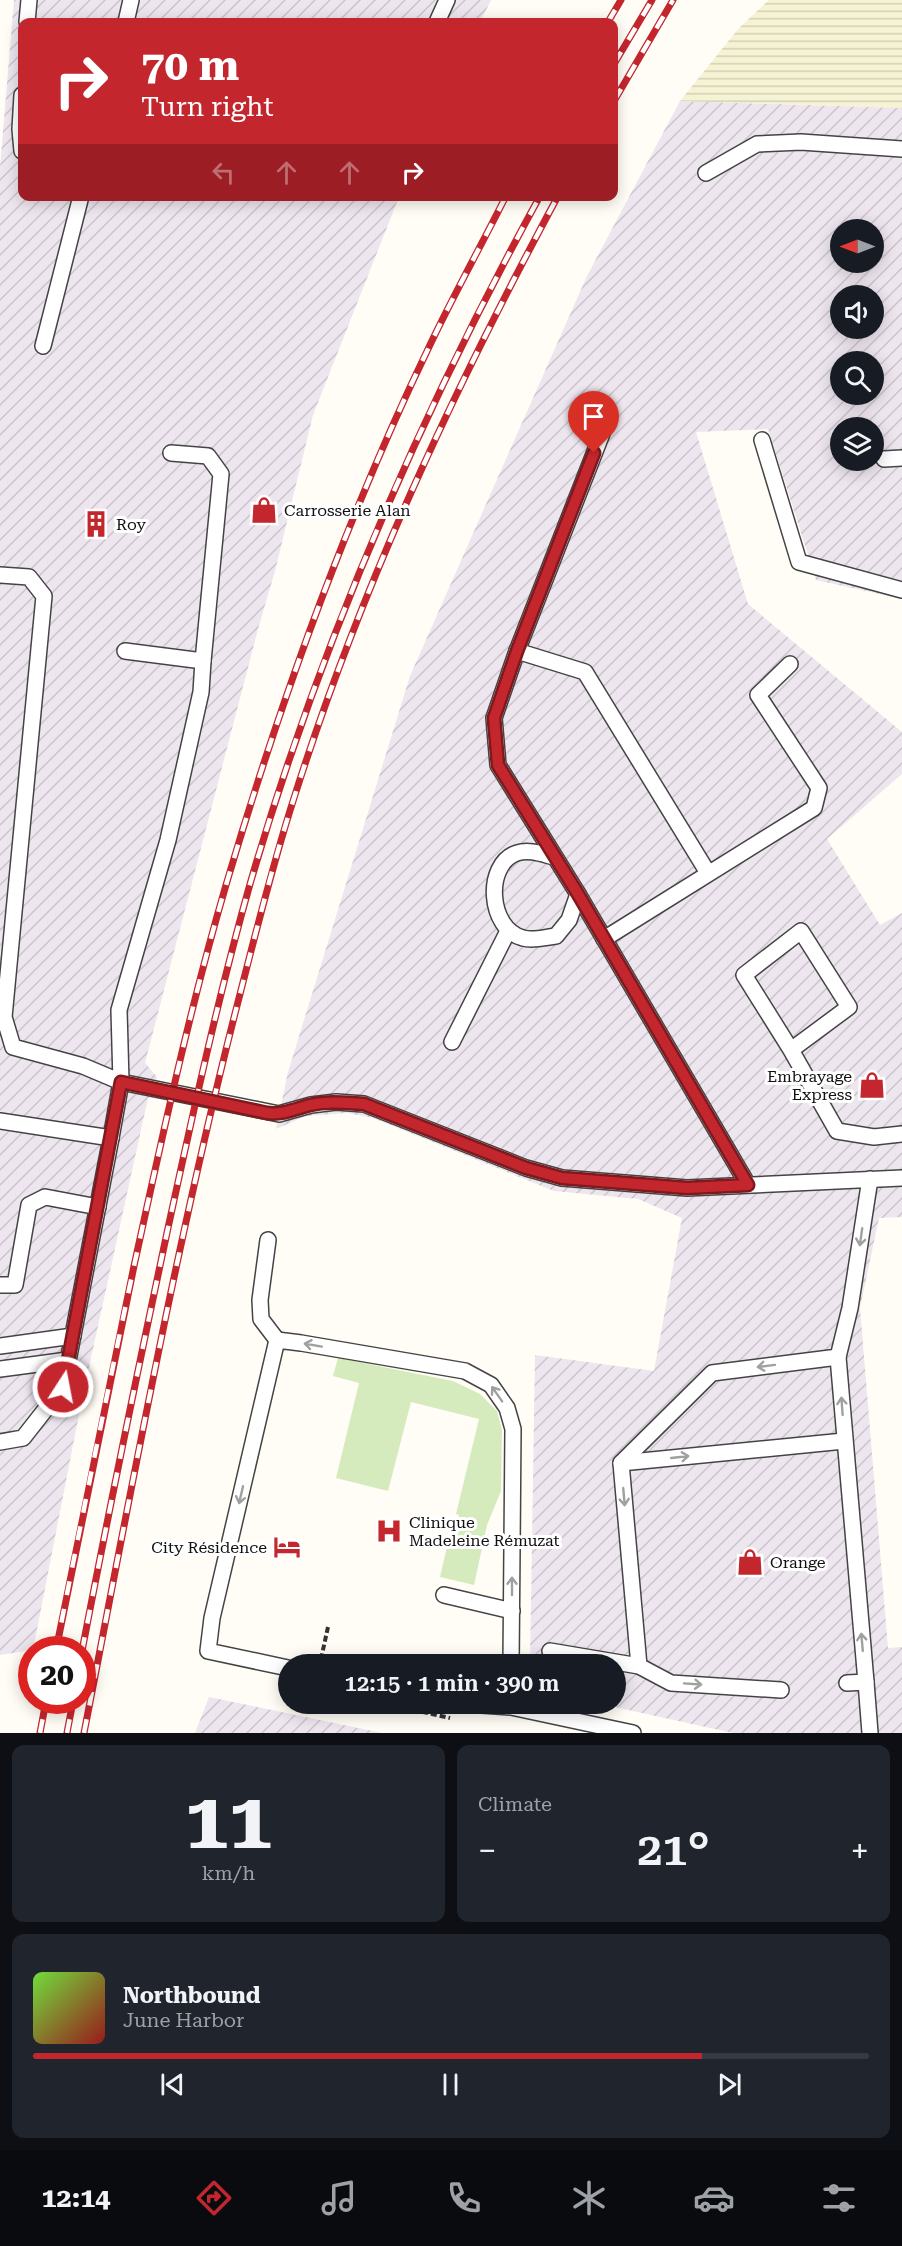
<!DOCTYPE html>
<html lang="en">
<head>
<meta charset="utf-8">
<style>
	body { margin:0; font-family:"Roboto Serif",serif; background:#20242c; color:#f1f3f6; height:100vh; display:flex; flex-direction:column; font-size:22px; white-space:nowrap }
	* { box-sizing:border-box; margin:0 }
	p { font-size:20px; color:#9ea1a6 }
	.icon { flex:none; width:33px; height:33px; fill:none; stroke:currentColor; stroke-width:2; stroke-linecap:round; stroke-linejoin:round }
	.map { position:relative; height:1733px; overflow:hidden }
	.side { display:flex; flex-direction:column; gap:12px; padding:12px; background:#0d0f14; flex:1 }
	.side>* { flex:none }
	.banner { position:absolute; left:18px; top:18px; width:600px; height:183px; border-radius:12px; box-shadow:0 3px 15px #0003; background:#c4262e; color:#fff; overflow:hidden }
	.needle { width:39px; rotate:270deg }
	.fabs { position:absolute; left:830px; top:219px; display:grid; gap:12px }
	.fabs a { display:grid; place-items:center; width:54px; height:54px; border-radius:50%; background:#171b24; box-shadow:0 3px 15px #0003; font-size:30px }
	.speed { position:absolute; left:18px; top:1636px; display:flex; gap:12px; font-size:30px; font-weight:700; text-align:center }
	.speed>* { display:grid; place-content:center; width:78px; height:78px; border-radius:50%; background:#171b24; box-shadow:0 3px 15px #0003; line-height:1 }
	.speed .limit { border:9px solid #d22; background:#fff; color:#111 }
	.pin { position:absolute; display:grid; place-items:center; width:51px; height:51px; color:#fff; margin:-62px -26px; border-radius:50% 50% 50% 0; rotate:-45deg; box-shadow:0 0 6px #0007 }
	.pin .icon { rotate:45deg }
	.me { position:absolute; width:66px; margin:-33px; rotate:11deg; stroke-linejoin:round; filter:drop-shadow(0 0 4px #0008) }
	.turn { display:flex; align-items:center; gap:21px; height:126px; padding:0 24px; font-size:27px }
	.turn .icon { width:78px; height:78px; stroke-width:2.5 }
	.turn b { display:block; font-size:42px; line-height:51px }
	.lanes { display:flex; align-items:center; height:57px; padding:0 24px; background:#0003; justify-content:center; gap:30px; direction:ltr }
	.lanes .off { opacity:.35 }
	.big { font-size:45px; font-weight:600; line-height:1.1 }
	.side .card { flex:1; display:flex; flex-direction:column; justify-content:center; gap:9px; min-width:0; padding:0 21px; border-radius:12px; background:#20242c }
	.side .dial { align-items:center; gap:0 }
	.dial b { font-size:78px; line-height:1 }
	.song { display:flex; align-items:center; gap:18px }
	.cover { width:72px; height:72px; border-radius:9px; background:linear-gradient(135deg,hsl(100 70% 55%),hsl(0 70% 35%)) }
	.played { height:6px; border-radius:3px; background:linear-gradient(90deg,#c4262e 80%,#363941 80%) }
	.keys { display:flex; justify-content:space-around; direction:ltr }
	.heat { display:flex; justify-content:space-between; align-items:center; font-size:33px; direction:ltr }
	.side .tiles { flex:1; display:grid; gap:12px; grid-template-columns:1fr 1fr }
	.card:last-child { grid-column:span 2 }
	.trip { position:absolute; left:278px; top:1654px; width:348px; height:60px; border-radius:30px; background:#171b24; box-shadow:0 3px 15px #0003; font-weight:600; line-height:60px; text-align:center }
	.tab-bar { display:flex; height:96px; justify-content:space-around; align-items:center; background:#090b0e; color:#9ea1a6 }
	.tab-bar .icon { width:42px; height:42px }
	.tab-bar .on { color:#c4262e }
	.tab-bar b { font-size:27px; color:#f1f3f6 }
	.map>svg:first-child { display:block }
	.industrial { fill:url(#industrial-furrows); fill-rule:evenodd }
	.farmland { fill:url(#farmland-rules) }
	.green { fill:#d5ebbd }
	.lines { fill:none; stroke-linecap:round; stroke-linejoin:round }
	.service-casing { stroke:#444; stroke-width:18 }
	.path { stroke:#333; stroke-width:4; stroke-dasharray:6 3; stroke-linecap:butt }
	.service { stroke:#fff; stroke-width:15 }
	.rail-casing { stroke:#c4262e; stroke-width:7 }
	.rail { stroke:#fff; stroke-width:4.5; stroke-dasharray:14; stroke-linecap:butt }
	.oneway { stroke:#a0a0a0 }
	.route-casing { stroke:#7f191e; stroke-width:15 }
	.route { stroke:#c4262e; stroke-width:10 }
	.labels { text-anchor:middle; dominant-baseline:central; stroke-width:6; stroke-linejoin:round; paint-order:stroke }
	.poi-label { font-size:16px; fill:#111; stroke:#fff; text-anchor:start }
</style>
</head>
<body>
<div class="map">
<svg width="902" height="1733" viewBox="0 0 902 1733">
	<defs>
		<pattern id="industrial-furrows" width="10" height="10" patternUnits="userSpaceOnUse" patternTransform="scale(1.5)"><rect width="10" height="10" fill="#eee6ef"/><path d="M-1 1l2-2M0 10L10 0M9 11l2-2" fill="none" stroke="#cbc4cc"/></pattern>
		<pattern id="farmland-rules" width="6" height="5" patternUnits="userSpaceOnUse" patternTransform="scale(1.5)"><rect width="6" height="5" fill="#f6f3d4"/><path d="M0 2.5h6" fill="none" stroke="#d2cfb5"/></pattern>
	</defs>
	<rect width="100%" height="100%" fill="#fffdf5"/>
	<g class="industrial">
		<path d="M14,0H491L480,22H22V196L399,197L313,415L275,571L258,629L145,1063L157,1077L153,1097L148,1098L82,1399L33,1650L0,1655V167Z"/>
		<path d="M680,101L902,108V599L816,580L768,429L696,432L748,604L902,732V774L827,839L880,925L902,913V1217L879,1218L860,1308L888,1648L902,1647V1733H733L601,1704H615V1665H530L535,1355L654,1371L682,1218L638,1199L554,1191L373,1118L347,1113L306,1116L276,1129L288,1072L410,676L587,276ZM840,230H873V262H840ZM840,296H873V328H840ZM840,362H873V394H840ZM840,428H873V460H840Z"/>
		<path d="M209,1697L382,1733H195Z"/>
	</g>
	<path class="farmland" d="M769,0H902V108L680,101L739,28Z"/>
	<path class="green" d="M338,1358L453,1381L480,1394L497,1411L502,1430L501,1491L487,1525L474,1585L440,1577L447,1547L452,1548L459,1515L456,1514L479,1419L411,1402L388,1491L336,1478L359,1383L333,1376Z"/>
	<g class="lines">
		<defs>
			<g id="service">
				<path d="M27,22L29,0"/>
				<path d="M126,22L131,0"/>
				<path d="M437,22L447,0"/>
				<path d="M22,95L20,129L22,151"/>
				<path d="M706,173L757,144L801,142L902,149"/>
				<path d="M43,346L81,196"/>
				<path d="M603,431L517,651L494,718L498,765L578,894L748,1185"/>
				<path d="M762,440L799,562L902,590"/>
				<path d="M884,459L902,458"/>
				<path d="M0,575L29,577L44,596L4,1017L13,1047L83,1066L121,1082L119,1010L168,840L201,692L203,661L221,474L208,456L171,453"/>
				<path d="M125,651L203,661"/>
				<path d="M517,651L585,672L708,873"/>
				<path d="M554,857C542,854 529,849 517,853C484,864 488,929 523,938C533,941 546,937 556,936L569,920L578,894"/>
				<path d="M604,939L814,808L819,788L758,695L790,664"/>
				<path d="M452,1042L508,931"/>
				<path d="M791,1050L849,1007L801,931L744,975L791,1050L837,1131L874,1137L902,1134"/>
				<path d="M0,1121L111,1138L121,1082L279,1114L311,1105L336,1102L364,1104L526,1168L562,1178L687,1188L902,1178"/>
				<path d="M268,1240L260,1300L261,1319L277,1340"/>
				<path d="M0,1285H15L29,1205L45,1197L98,1207"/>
				<path d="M0,1346L73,1336"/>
				<path d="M838,1357L866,1682L847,1683"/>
				<path d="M0,1369L68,1360"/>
				<path d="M0,1442L23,1438L63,1387L111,1138"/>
				<path d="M621,1463L844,1441"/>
				<path d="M444,1595L512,1611"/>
				<path d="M550,1651L639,1666L671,1683L781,1690"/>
				<path d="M639,1666L621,1463L712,1373L838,1357L850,1308L870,1179"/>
				<path d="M288,1668L208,1651L212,1618L277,1340L301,1343L465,1371L491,1385L507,1408L513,1429L511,1665"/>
				<path d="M866,1682L870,1733"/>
				<path d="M467,1704L511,1707L633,1733"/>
			</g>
		</defs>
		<use href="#service" class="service-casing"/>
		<g class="path">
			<path d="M328,1627L321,1659L349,1665"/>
			<path d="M387,1704L450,1718"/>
		</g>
		<use href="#service" class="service"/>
		<defs>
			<g id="rail">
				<path d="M608,22L621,0"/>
				<path d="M614,64L652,0"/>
				<path d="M614,101L673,0"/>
				<path d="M56,1650C81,1522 107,1394 134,1266C162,1138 189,1011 226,885C280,702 346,519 429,347C453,296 481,246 506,196"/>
				<path d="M82,1651C109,1510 138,1369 168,1228C193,1113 218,997 250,884C320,644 420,415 540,196"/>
				<path d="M40,1733L46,1701"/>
				<path d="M67,1733L73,1701"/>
				<path d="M84,1733C132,1486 177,1238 240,994C257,928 273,863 294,798C360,589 454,389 558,196"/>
			</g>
		</defs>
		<use href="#rail" class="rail-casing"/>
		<use href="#rail" class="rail"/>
	</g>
	<defs><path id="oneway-shaft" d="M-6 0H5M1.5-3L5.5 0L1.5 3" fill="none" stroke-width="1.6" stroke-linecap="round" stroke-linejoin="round" transform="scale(1.5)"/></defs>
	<g class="oneway">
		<use href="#oneway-shaft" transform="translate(861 1237) rotate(98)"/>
		<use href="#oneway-shaft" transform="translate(313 1345) rotate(-170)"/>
		<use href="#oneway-shaft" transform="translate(766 1366) rotate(173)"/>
		<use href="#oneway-shaft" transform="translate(497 1394) rotate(-125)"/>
		<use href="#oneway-shaft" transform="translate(842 1406) rotate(-94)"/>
		<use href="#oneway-shaft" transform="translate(680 1457) rotate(-6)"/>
		<use href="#oneway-shaft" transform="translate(241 1495) rotate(103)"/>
		<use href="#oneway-shaft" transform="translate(624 1497) rotate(85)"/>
		<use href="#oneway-shaft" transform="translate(512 1586) rotate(-90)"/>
		<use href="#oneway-shaft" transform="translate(862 1642) rotate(-95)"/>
		<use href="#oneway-shaft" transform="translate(693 1684) rotate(4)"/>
	</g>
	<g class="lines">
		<defs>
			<path id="route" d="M63,1387L121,1082L267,1113C283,1115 295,1109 310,1105C328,1101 346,1103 364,1104L526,1168L562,1178L687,1188L748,1185L578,894L498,765L494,718L517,651L594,453"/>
		</defs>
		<use href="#route" class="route-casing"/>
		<use href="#route" class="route"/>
	</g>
	<defs>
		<symbol id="shop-bare" viewBox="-9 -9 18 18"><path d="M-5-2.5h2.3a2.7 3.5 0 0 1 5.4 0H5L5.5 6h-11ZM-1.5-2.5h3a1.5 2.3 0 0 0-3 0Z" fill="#c4262e" stroke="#fff" stroke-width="2.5" paint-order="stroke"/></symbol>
		<symbol id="building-bare" viewBox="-9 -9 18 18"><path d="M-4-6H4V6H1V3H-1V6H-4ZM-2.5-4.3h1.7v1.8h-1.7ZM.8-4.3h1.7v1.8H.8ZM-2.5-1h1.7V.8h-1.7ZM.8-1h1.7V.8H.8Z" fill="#c4262e" stroke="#fff" stroke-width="2.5" paint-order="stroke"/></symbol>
		<symbol id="hospital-bare" viewBox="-9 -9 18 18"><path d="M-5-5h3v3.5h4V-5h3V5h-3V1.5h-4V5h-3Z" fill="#c4262e" stroke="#fff" stroke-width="2.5" paint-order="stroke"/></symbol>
		<symbol id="hotel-bare" viewBox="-9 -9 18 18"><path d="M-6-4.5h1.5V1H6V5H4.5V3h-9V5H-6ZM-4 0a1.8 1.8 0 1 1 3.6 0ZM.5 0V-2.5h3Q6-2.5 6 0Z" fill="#c4262e" stroke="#fff" stroke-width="2.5" paint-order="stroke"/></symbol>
	</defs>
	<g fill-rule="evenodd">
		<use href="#shop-bare" x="245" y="491" width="38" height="38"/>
		<use href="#building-bare" x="77" y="505" width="38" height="38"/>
		<use href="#shop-bare" x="853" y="1066" width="38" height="38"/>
		<use href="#hospital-bare" x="370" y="1512" width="38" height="38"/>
		<use href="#hotel-bare" x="268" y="1528" width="38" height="38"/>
		<use href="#shop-bare" x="731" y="1543" width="38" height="38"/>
	</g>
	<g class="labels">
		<g class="poi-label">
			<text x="284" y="510">Carrosserie Alan</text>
			<text x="116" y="524">Roy</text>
			<text x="852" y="1076" text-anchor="end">Embrayage<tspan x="852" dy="18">Express</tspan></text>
			<text x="409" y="1522">Clinique<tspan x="409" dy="18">Madeleine Rémuzat</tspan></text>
			<text x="267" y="1547" text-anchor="end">City Résidence</text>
			<text x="770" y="1562">Orange</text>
		</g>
	</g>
</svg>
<div class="fabs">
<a><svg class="needle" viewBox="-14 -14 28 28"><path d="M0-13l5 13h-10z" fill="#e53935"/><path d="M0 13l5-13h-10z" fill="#9ea1a6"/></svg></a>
<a><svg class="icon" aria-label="sound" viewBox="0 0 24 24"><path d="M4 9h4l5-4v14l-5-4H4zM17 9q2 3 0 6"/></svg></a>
<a><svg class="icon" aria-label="search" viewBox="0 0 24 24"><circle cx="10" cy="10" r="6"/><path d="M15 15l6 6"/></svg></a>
<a><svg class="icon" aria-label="layers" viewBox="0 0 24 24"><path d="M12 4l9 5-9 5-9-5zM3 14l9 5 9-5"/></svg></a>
</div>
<div class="speed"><div class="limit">20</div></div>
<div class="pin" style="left:594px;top:453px;background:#d93025"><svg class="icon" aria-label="arrive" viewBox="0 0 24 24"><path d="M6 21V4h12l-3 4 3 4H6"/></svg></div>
<svg class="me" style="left:63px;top:1387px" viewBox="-20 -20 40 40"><circle r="17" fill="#c4262e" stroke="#fff" stroke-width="3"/><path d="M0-11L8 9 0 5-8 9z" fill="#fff"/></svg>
<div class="trip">12:15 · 1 min · 390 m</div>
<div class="banner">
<div class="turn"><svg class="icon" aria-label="right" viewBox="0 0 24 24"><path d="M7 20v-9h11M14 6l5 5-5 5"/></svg><div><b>70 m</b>Turn right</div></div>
<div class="lanes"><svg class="icon off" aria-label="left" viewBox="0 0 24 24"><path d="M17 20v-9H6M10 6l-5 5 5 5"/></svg><svg class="icon off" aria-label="ahead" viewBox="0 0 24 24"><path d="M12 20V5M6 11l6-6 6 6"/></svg><svg class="icon off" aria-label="ahead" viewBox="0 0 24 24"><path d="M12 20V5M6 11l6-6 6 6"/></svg><svg class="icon" aria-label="right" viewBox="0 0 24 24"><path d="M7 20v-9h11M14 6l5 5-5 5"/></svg></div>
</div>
</div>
<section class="side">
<div class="tiles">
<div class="card dial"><b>11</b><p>km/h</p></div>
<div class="card"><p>Climate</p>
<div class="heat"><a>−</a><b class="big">21°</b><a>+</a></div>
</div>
<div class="card">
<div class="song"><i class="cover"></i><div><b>Northbound</b><p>June Harbor</p></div></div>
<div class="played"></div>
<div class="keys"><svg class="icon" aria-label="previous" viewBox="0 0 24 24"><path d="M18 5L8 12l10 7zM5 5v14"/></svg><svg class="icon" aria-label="pause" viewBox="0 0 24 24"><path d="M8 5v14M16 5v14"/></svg><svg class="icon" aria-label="next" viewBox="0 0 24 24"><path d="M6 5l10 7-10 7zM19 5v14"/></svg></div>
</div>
</div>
</section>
<nav class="tab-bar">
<b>12:14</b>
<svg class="icon on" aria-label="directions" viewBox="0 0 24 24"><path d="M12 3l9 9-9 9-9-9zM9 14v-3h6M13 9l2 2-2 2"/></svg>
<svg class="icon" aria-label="music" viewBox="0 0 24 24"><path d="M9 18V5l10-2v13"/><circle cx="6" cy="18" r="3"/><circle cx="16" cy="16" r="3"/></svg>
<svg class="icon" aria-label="phone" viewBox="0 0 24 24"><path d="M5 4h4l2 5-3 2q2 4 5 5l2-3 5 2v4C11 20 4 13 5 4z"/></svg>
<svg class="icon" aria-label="climate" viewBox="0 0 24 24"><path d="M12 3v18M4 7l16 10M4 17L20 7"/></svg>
<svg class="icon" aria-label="car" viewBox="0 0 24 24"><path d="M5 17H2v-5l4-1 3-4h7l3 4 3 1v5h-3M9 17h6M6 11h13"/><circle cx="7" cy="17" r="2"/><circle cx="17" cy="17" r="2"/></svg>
<svg class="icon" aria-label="filters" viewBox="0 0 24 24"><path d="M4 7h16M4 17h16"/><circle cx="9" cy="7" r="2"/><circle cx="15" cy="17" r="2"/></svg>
</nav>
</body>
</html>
